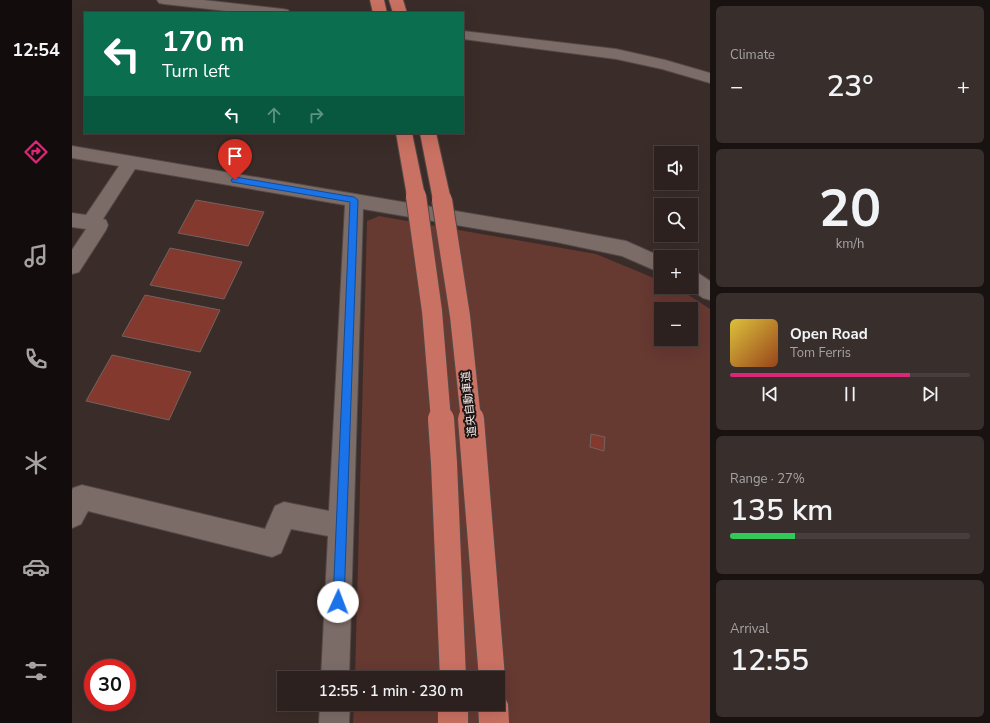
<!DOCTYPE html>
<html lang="en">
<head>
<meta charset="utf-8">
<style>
	body { margin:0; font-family:"Nunito Sans","Noto Sans JP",sans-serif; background:#382e2c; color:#f1f3f6; height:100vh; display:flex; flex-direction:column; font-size:15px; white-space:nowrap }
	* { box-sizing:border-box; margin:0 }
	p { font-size:13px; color:#a6a3a4 }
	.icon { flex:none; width:22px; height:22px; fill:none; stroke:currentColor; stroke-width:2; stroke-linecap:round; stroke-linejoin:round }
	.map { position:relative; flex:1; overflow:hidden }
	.side { display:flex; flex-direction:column; gap:6px; padding:6px; background:#181211; width:280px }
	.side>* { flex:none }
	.top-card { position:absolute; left:12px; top:12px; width:380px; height:122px; border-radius:0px; box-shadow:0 4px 16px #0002,0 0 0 1px #483e3d; background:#0b6e4f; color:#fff; overflow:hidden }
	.controls { position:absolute; left:582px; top:146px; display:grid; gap:8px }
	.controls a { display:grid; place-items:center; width:44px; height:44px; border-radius:0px; background:#2c211f; box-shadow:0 4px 16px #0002,0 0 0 1px #483e3d; font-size:20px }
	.speed { position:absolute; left:12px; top:659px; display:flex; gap:8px; font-size:20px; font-weight:700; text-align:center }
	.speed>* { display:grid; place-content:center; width:52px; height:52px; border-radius:50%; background:#2c211f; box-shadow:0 4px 16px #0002,0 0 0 1px #483e3d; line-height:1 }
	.speed .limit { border:6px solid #d22; background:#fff; color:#111 }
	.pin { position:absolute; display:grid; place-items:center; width:34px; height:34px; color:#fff; margin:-41px -17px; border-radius:50% 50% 50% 0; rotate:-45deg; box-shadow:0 0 4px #0007 }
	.pin .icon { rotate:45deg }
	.me { position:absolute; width:44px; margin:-22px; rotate:2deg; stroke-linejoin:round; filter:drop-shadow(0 0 3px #0008) }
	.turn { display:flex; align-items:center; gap:14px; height:84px; padding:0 12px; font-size:18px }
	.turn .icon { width:52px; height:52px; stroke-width:2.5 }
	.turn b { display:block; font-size:28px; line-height:34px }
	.lanes { display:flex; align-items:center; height:38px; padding:0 12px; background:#0003; justify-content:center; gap:20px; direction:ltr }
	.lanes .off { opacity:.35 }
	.big { font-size:30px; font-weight:600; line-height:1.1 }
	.side .card { flex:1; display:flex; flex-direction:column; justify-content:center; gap:6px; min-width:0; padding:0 14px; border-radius:6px; background:#382e2c }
	.side .dial { align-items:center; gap:0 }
	.dial b { font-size:52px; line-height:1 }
	.song { display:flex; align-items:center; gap:12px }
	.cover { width:48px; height:48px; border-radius:6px; background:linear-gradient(135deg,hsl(50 70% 55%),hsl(20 70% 35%)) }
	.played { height:4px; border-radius:2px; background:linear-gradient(90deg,#db2777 75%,#483e3d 75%) }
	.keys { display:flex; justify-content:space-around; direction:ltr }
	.heat { display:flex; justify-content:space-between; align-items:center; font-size:22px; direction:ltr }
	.charge { height:6px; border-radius:3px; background:linear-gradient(90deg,#34c759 27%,#483e3d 0) }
	.trip { position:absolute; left:205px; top:671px; width:228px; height:40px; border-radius:0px; background:#2c211f; box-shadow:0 4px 16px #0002,0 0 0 1px #483e3d; font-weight:600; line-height:40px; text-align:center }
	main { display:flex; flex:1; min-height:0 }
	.menu { display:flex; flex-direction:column; width:72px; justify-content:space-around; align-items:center; background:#120d0c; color:#a6a3a4 }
	.menu .icon { width:28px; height:28px }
	.menu .active { color:#db2777 }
	.menu b { font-size:18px; color:#f1f3f6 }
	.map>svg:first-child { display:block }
	.green { fill:#663931; fill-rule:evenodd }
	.building { fill:#83392d; stroke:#736360 }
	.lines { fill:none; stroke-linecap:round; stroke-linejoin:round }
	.minor-casing { stroke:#544846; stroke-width:2 }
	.highway-casing { stroke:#544846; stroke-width:2 }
	.minor { fill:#7c6c68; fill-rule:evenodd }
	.highway { fill:#c97162; fill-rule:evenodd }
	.highway-bridge-far1-casing { stroke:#544846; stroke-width:22; stroke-linecap:butt }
	.highway-bridge-casing { stroke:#544846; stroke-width:28; stroke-linecap:butt }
	.highway-bridge-far1 { stroke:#c97162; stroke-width:20 }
	.highway-bridge { stroke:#c97162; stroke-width:26 }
	.route { fill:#1a73e8; stroke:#114b97 }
	.labels { text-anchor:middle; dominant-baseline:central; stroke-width:4; stroke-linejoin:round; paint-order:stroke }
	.street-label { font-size:11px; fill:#f6ecea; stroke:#1d1615 }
</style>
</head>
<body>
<main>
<nav class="menu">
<b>12:54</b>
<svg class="icon active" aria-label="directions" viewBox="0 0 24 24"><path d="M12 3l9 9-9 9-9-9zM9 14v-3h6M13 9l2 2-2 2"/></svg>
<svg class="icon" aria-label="music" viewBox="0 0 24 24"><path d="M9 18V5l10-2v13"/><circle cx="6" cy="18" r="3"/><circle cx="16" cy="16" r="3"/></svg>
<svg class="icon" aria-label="phone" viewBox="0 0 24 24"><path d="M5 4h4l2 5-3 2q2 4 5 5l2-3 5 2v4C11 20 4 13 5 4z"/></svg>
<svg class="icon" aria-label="climate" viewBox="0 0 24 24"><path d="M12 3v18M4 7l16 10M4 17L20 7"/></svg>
<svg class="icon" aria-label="car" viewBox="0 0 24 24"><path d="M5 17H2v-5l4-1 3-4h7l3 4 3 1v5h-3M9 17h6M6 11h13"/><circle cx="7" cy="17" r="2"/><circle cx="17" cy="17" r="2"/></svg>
<svg class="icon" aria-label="filters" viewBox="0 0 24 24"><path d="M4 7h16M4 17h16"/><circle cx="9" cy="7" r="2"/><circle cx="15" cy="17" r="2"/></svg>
</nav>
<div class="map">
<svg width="638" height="723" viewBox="0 0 638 723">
	<rect width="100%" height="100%" fill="#3a2c29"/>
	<path class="green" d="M307,216L524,254L589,281V287H604L638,309V723H281L282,704H426V678H283L295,221ZM589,309H619V339H589Z"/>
	<g class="building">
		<path d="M124,200L192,212L176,246L106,233Z"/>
		<path d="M98,248L170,262L152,299L78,285Z"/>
		<path d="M73,295L148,310L128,352L50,336Z"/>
		<path d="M40,355L119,372L97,420L14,401Z"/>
		<path d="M519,434L533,437L532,451L518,447Z"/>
	</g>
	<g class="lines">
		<defs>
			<g id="minor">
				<path d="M85,0H131L211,9L216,10L218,13H172L92,4L87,3Z"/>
				<path d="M391,31L544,49L593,60L638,73V83L590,69L544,59L391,39Z"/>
				<path d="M0,146L484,228L554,241L590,257H589V273L550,256L484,242L291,209L277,678H249L256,536L219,529L209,553L200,557L16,511L9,524L0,528V490L1,488L10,485L193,529L203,506L212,502L257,511L273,205L63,169L31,219L34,220L36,225L34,230L7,272L0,274V250L14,229L0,227V213L14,215L47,166L0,158Z"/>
				<path d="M619,271L626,273L638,281V300L631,298L615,287H619Z"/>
				<path d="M248,704H278L277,723H247Z"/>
			</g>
			<g id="highway">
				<path d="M298,0H312L315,13H301Z"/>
				<path d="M317,0H331L335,13H321Z"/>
				<path d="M324,133H340L353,196L350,201L344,203L338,201L335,196Z"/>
				<path d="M348,133H364L379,200L377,205L370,207L363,205L361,200Z"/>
				<path d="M426,691L431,694L436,704L437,723H407L406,704H426Z"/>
				<rect x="366" y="704" width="30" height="19"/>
			</g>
		</defs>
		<use href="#minor" class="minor-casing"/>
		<use href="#highway" class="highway-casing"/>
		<use href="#minor" class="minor"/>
		<use href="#highway" class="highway"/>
		<defs>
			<g id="highway-bridge-far1">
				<path d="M344,196L360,311L369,420"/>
				<path d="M370,200L388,316L399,420"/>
			</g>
			<g id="highway-bridge">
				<path d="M369,419L372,463L381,678"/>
				<path d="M399,419L420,678"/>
			</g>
		</defs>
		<use href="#highway-bridge-far1" class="highway-bridge-far1-casing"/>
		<use href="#highway-bridge" class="highway-bridge-casing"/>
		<use href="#highway-bridge-far1" class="highway-bridge-far1"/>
		<use href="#highway-bridge" class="highway-bridge"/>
	</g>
	<path class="route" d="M163,177L282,197L286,200L272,602L270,606L266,608L262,606L261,602L278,202L160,182L159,180Z"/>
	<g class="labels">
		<g class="street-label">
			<text transform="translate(397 404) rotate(-96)">道央自動車道</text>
		</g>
	</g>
</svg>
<div class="controls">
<a><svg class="icon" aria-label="sound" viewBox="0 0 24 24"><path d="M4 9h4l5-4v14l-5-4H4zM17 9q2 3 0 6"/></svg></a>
<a><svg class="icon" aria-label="search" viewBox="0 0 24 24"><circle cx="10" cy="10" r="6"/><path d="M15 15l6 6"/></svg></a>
<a>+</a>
<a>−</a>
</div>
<div class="speed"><div class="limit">30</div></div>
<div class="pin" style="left:163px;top:180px;background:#d93025"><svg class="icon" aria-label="arrive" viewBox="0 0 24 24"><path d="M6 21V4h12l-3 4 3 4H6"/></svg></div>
<svg class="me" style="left:266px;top:602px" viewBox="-20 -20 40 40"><circle r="19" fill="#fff"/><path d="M0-13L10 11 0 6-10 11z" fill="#1a73e8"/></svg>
<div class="trip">12:55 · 1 min · 230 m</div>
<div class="top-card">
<div class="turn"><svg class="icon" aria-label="left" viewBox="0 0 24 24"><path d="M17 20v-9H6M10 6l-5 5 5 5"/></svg><div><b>170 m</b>Turn left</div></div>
<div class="lanes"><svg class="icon" aria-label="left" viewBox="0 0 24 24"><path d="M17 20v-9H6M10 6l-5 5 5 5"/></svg><svg class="icon off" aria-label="ahead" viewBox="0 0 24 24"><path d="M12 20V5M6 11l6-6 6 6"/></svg><svg class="icon off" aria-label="right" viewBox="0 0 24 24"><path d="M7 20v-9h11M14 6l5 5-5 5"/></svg></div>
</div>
</div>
<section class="side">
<div class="card"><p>Climate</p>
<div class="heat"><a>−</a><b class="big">23°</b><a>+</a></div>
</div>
<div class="card dial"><b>20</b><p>km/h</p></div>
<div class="card">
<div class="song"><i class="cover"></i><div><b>Open Road</b><p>Tom Ferris</p></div></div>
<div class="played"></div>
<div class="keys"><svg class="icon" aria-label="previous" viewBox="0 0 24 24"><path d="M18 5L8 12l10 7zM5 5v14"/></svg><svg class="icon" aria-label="pause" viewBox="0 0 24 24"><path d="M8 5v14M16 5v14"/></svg><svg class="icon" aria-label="next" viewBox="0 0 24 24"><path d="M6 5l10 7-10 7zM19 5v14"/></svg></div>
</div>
<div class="card"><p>Range · 27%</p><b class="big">135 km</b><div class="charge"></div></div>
<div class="card"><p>Arrival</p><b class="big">12:55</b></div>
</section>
</main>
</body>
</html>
